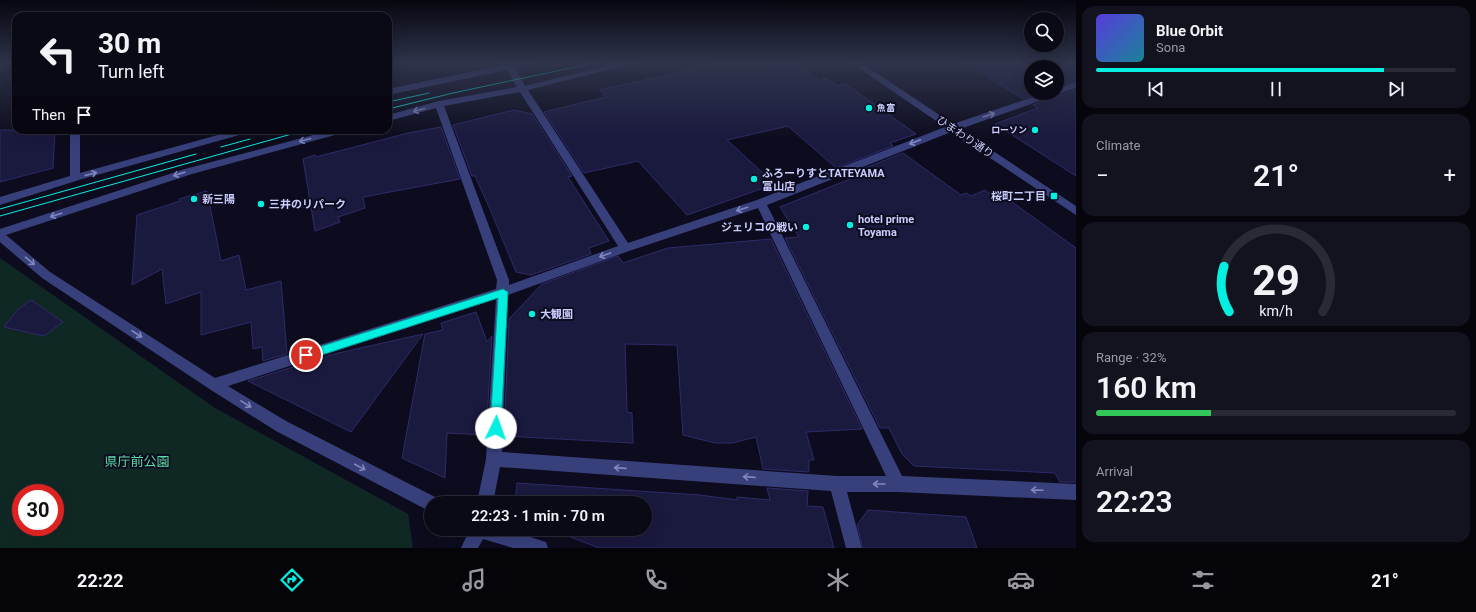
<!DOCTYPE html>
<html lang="en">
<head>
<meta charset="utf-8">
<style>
	body { margin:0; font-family:Roboto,"Noto Sans JP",sans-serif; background:#13121f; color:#f1f3f6; height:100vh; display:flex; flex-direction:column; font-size:15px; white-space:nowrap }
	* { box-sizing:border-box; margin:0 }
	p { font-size:13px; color:#999aa1 }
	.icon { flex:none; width:22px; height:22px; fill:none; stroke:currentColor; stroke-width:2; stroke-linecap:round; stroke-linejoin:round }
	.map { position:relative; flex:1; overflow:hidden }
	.drawer { display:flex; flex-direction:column; gap:6px; padding:6px; background:#06050c; width:400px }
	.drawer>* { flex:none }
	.top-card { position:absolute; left:12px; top:12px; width:380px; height:122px; border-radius:12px; box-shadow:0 4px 16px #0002,0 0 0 1px #2a2a35; background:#0a0916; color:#f1f3f6; overflow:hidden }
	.fabs { position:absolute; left:1024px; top:12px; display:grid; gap:8px }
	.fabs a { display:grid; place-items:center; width:40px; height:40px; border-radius:50%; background:#0a0916; box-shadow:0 4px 16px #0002,0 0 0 1px #2a2a35; font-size:20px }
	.speed { position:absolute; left:12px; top:484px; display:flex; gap:8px; font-size:20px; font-weight:700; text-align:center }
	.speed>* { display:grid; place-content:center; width:52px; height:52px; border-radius:50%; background:#0a0916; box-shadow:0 4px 16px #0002,0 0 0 1px #2a2a35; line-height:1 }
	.speed .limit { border:6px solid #d22; background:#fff; color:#111 }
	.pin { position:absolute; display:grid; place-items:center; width:34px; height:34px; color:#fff; margin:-17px; border:2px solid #fff; border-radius:50%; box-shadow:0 1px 4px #0007 }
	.me { position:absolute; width:44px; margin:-22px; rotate:3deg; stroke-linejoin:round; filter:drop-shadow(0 0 3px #0008) }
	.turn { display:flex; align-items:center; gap:14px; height:84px; padding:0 20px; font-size:18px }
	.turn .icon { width:52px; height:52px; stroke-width:2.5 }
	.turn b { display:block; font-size:28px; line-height:34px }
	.then { display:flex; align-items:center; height:38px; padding:0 20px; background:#0003; gap:8px; font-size:15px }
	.big { font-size:30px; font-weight:600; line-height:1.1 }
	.drawer .tile { flex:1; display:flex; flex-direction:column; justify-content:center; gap:6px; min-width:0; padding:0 14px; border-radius:12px; background:#13121f }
	.drawer .dial { align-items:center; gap:0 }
	.dial svg { height:104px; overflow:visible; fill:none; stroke:#2a2a35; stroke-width:7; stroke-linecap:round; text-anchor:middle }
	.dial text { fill:#f1f3f6; stroke:none }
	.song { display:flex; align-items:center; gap:12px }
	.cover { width:48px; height:48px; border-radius:6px; background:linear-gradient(135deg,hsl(250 70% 55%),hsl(190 70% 35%)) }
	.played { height:4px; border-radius:2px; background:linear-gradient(90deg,#05efe1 80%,#2a2a35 80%) }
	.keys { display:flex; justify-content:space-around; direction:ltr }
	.heat { display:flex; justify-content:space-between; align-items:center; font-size:22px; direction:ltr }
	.charge { height:6px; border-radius:3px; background:linear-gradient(90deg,#34c759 32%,#2a2a35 0) }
	.trip { position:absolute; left:424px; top:496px; width:228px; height:40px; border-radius:20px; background:#0a0916; box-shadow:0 4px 16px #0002,0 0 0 1px #2a2a35; font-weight:600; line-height:40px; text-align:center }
	.tab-bar { display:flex; height:64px; justify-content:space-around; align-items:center; background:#040409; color:#999aa1 }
	.tab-bar .icon { width:28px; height:28px }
	.tab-bar .on { color:#05efe1 }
	.tab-bar b { font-size:18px; color:#f1f3f6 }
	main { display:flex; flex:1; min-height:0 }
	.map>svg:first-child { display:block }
	.green { fill:#102823; fill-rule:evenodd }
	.building { fill:#1a193e; stroke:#2e2b6a }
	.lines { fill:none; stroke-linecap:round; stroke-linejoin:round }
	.minor { fill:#38407c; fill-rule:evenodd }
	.tram { stroke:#05efe1; stroke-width:1 }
	.oneway { stroke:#8186bd }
	.route { fill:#05efe1; stroke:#039b92 }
	.poi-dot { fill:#05efe1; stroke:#0d0c1e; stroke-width:1.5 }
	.labels { text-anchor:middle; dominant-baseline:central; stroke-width:4; stroke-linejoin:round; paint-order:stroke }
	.far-poi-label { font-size:9px; font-weight:bold; fill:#cacdfe; stroke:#0d0c1e; text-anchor:start }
	.street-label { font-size:11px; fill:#cacdfe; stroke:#0d0c1e }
	.poi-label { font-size:11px; font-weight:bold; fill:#cacdfe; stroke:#0d0c1e; text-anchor:start }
	.near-park-label { font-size:13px; fill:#59dba6; stroke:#0d0c1e }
</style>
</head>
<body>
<main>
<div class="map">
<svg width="1076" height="548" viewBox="0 0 1076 548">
	<rect width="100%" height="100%" fill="#0d0c1e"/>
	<path class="green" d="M0,258L215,408L408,514L413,548H0ZM21,493H55V527H21Z"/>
	<g class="building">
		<path d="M738,62H792L820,81L827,79L838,86L846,84L916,134L890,143L893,146L836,168L788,126L727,140L775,184L687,215L638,161L584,173L544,112L606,97L600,90L721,63L725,66Z"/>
		<path d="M965,62H1076V81L1057,87V67H1031V93H1040L1023,99Z"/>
		<path d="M1076,90V176L995,124L1038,108L1033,105Z"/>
		<path d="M514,110L532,114L572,176L568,177L609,241L589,248L591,254L531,275L516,272L490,209L475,176H472L453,125Z"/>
		<path d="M441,127L460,179L363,197L365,208L338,217L340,222L315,231L303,159L315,155L316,157L408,133Z"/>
		<path d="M0,130H55L53,168L0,182Z"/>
		<path d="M903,153L961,195L966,193L971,196L985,190L1001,202L1008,199L1076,248V482H1060L1055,473L914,466L902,454L889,428H880L785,238L799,237L780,207L850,179L845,176Z"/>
		<path d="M207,191L221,261L239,255L246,290L281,281L287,354L263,361L262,347L253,349L251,322L201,335V292L166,304L162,269L132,285L137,215L180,201L179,199Z"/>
		<path d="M771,239L862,429L806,432L814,460H809V472L763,469L756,437L732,443H715L683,435L677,345L625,344L627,412L632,413L633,443L504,436L509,319L542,284L618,256L623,263L668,248Z"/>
		<path d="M31,300L63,322L44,336L4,327L18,309Z"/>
		<path d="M476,312L487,342L492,336L486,435L447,433L445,478L402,458L425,334L443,330L441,323Z"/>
		<path d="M423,334L351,432L248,381L334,354Z"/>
		<path d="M517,483L700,495L737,500V497L770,500L767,488L808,491L807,506L823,507L834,548H599L550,529H645V503H515Z"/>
		<path d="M868,510L966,517L977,548H863L857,525Z"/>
	</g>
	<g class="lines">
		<g class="minor">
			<path d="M503,62H535L515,68L525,86L622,62H639L528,90L628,243L757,200L945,127L850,62H860L953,124L1045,93H1057V89L1076,82V88L960,129L1076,206V215L951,132L767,205L902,476L1076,484V500L898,492H847L862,548H846L831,491L500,467L493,503H477L486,459L496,299L228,386L286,421L437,498L439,503H431V512L276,431L211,390L42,278L0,242V229L185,169L332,130H348L346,132L192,174L6,235L50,272L215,378L496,289L497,280L436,108L388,121V115L439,101L517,87L507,70L388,95V89L504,65ZM520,92L618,246L509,285V280L444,106ZM758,208L886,476H837L502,452L508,295L629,251Z"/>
			<path d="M70,130H80V173L236,130H252L250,132L79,180L0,205V197L70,176Z"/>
			<path d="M470,529H505L546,542L548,548H513L483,539L478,548H461Z"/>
		</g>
		<g class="tram">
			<path d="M388,102L429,93"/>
			<path d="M388,109L453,93L599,62"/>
			<path d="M221,147L250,139"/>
			<path d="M0,209L196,154"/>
			<path d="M0,216L306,130"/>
		</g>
	</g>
	<defs><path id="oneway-shaft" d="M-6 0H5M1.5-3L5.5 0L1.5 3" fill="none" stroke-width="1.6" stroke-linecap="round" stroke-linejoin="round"/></defs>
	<g class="oneway">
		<use href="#oneway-shaft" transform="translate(419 110) rotate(165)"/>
		<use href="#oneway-shaft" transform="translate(989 115) rotate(-19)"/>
		<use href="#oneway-shaft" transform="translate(305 140) rotate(165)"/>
		<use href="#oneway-shaft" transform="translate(915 142) rotate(159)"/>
		<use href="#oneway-shaft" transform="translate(91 174) rotate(-15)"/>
		<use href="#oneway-shaft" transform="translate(179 174) rotate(162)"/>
		<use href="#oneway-shaft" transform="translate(742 209) rotate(162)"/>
		<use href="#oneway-shaft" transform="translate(56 215) rotate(162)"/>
		<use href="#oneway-shaft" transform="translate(605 255) rotate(160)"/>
		<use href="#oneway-shaft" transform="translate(30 261) rotate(40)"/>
		<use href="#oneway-shaft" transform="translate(137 334) rotate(33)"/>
		<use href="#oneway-shaft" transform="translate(246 404) rotate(32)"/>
		<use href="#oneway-shaft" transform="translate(360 467) rotate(28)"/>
		<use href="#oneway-shaft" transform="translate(620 468) rotate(-176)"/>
		<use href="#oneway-shaft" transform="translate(749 477) rotate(-176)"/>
		<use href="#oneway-shaft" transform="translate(879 484) rotate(-180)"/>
		<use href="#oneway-shaft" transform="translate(1037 490) rotate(-178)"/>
	</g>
	<linearGradient id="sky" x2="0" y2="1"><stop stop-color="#070710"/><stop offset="0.45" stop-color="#2f344c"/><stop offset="1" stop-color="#2f344c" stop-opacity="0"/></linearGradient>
	<rect width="1076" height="139" fill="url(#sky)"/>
	<path class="route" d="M503,289L508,292L501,428L500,432L496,434L492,432L490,428L498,298L306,360L300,355L306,351Z"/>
	<g class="poi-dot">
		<circle cx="869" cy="108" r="4"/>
		<circle cx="1035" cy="130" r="4"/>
		<circle cx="754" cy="179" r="4"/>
		<rect x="1050" y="192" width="8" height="8" rx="2"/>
		<circle cx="194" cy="199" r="4"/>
		<circle cx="261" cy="204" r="4"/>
		<circle cx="850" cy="225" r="4"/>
		<circle cx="806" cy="227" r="4"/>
		<circle cx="532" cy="314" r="4"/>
	</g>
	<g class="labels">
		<g class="far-poi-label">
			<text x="877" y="108">魚富</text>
			<text x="1027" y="130" text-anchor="end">ローソン</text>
		</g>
		<g class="street-label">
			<text transform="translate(965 137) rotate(34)">ひまわり通り</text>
		</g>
		<g class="poi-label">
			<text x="762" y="173">ふろーりすとTATEYAMA<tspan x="762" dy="13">富山店</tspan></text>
			<text x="1046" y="196" text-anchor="end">桜町二丁目</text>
			<text x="202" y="199">新三陽</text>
			<text x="269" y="204">三井のリパーク</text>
			<text x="858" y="219">hotel prime<tspan x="858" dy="13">Toyama</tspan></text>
			<text x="798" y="227" text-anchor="end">ジェリコの戦い</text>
			<text x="540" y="314">大観園</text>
		</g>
		<g class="near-park-label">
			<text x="137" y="461">県庁前公園</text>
		</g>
	</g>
</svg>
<div class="fabs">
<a><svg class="icon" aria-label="search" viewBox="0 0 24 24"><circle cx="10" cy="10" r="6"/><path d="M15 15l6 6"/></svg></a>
<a><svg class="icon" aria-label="layers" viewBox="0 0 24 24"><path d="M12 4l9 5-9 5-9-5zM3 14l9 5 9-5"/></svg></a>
</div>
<div class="speed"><div class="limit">30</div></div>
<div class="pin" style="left:306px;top:355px;background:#d93025"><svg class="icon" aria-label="arrive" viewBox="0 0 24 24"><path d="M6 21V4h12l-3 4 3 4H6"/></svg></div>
<svg class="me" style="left:496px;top:428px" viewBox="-20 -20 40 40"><circle r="19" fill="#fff"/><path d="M0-13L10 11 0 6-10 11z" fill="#05efe1"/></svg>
<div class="trip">22:23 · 1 min · 70 m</div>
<div class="top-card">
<div class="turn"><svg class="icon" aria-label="left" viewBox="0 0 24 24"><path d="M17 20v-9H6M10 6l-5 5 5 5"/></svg><div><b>30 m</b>Turn left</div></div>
<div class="then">Then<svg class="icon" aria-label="arrive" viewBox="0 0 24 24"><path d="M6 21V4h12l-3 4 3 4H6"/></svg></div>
</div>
</div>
<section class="drawer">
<div class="tile">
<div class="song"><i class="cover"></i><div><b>Blue Orbit</b><p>Sona</p></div></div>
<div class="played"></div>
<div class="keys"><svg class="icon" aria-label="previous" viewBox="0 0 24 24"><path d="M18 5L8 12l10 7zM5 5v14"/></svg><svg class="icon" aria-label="pause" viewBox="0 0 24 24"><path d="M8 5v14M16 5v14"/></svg><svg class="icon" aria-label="next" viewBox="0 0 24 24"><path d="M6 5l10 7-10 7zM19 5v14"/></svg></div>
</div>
<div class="tile"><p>Climate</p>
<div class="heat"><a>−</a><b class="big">21°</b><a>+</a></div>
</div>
<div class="tile dial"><svg viewBox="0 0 100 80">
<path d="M14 69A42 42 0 1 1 86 69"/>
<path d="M14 69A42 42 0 0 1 10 34" stroke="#05efe1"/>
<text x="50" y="56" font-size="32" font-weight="700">29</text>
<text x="50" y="72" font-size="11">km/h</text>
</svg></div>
<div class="tile"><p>Range · 32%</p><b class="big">160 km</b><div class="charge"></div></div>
<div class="tile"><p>Arrival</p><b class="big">22:23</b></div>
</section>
</main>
<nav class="tab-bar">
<b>22:22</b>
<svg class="icon on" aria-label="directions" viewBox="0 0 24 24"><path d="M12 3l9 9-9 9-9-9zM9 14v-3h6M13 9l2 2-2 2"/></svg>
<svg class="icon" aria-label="music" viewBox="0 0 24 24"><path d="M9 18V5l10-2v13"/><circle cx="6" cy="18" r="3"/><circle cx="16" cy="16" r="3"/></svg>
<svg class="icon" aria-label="phone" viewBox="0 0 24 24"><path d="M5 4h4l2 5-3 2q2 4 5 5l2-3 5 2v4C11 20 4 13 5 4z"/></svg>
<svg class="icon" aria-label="climate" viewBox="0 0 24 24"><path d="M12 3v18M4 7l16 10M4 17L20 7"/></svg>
<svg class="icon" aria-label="car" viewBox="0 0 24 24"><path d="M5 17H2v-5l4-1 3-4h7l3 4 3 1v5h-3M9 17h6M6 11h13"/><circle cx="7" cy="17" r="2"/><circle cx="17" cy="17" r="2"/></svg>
<svg class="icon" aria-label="filters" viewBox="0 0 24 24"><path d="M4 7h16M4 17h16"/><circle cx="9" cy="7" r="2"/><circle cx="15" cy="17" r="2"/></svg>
<b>21°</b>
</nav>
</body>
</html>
